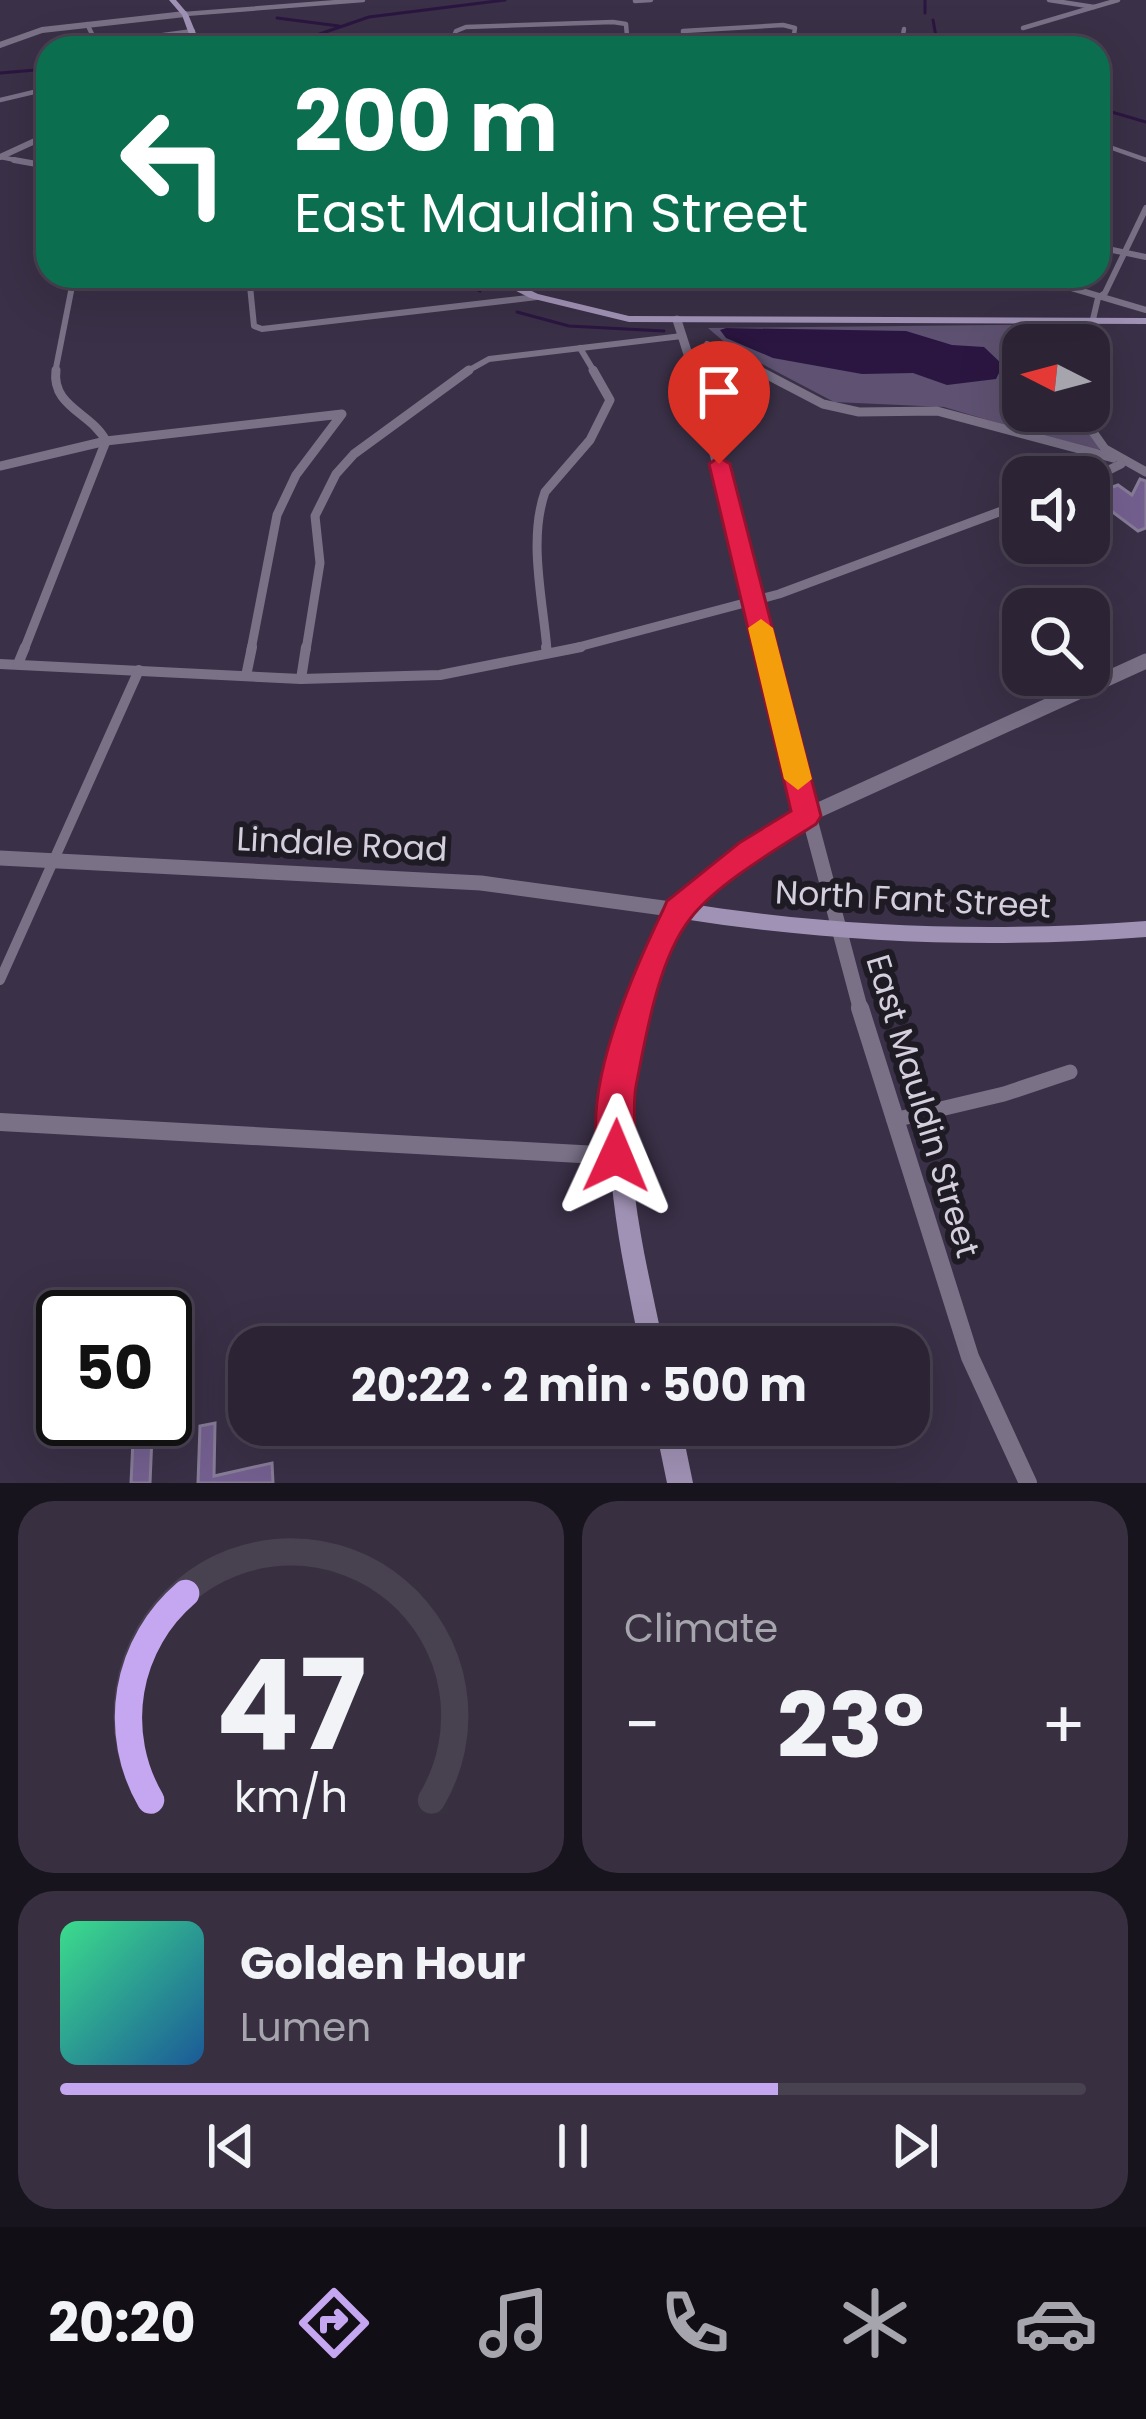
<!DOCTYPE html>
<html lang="en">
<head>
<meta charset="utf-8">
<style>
	body { margin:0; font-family:Poppins,sans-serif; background:#383041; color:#f1f3f6; height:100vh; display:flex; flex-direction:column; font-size:45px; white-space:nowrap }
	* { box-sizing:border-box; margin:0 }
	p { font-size:39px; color:#a6a4ad }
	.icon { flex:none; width:66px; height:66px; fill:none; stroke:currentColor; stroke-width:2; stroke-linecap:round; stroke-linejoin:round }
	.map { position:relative; height:1483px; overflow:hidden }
	.drawer { display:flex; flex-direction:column; gap:18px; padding:18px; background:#18141d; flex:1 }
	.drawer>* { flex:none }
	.top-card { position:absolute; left:36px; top:36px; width:1074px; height:252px; border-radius:36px; box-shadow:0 12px 48px #0002,0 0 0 3px #484150; background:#0b6e4f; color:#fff; overflow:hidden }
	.needle { width:78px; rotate:276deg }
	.controls { position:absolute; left:1002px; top:324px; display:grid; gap:24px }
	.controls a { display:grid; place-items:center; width:108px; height:108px; border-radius:24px; background:#2c2435; box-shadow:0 12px 48px #0002,0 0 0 3px #484150; font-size:60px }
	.speed { position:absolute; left:36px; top:1290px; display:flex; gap:24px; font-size:60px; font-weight:700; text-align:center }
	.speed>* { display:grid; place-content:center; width:156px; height:156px; border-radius:50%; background:#2c2435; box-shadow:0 12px 48px #0002,0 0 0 3px #484150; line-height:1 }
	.speed .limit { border:6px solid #111; border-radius:18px; background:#fff; color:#111 }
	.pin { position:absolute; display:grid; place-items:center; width:102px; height:102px; color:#fff; margin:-123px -51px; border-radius:50% 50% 50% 0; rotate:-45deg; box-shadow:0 0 12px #0007 }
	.pin .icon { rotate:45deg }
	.me { position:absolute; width:132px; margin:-66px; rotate:1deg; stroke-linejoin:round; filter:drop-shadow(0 0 9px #0008) }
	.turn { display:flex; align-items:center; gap:42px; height:252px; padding:0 60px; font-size:54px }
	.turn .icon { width:156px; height:156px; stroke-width:2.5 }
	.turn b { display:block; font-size:84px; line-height:102px }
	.big { font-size:90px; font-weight:700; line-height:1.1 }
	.drawer .card { flex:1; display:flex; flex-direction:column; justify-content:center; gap:18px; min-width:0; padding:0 42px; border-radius:36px; background:#383041 }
	.drawer .dial { align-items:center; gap:0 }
	.dial svg { height:312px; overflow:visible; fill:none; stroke:#484150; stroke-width:7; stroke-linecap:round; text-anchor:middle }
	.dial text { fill:#f1f3f6; stroke:none }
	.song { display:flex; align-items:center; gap:36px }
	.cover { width:144px; height:144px; border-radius:18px; background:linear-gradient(135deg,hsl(150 70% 55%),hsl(210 70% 35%)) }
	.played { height:12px; border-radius:6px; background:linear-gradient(90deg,#c5a6f0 70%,#484150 70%) }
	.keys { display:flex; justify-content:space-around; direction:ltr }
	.heat { display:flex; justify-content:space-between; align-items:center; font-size:66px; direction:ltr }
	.drawer .tiles { flex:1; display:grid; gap:18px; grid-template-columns:1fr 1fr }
	.card:last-child { grid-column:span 2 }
	.trip { position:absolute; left:228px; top:1326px; width:702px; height:120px; border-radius:36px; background:#2c2435; box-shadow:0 12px 48px #0002,0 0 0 3px #484150; font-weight:700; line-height:120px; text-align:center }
	.dock { display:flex; height:192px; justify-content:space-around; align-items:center; background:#120e15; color:#a6a4ad }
	.dock .icon { width:84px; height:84px }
	.dock .active { color:#c5a6f0 }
	.dock b { font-size:54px; color:#f1f3f6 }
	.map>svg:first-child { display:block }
	.green { fill:#5e5171 }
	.water { fill:#2b1641 }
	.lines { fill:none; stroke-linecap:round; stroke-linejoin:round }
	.stream { stroke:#2b1641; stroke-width:3 }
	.building { fill:#746090; stroke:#877c97; stroke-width:3 }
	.minor-far4 { stroke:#7a7187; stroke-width:4.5 }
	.minor-far3 { stroke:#7a7187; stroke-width:6 }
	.minor-far2 { stroke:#7a7187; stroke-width:9 }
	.minor-far1 { stroke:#7a7187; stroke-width:10 }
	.minor { stroke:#7a7187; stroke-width:15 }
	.tertiary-far4 { stroke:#7a7187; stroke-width:6 }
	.tertiary-far3 { stroke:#7a7187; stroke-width:9 }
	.tertiary-far2 { stroke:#7a7187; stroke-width:10 }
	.tertiary-far1 { stroke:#7a7187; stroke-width:15 }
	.tertiary { stroke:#7a7187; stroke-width:18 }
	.secondary { fill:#a092b5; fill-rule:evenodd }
	.route { fill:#e11d48; stroke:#92132f; stroke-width:3 }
	.slow { fill:#f59e0b }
	.labels { text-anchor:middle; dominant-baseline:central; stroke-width:12; stroke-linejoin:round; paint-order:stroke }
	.street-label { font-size:33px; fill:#d4cedd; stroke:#1f1b25 }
</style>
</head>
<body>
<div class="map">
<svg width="1146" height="1483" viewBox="0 0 1146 1483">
	<rect width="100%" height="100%" fill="#3a3047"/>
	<path class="green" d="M1084,324L1079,345H1023V411H1073L1101,448L1096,452L944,407L834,402L730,347L708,328Z"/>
	<path class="water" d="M726,328L906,331L952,345L984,347L1003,365L996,379L947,385L913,373L862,374L773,358L726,338L720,330Z"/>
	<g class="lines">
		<g class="stream">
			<path d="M925,0V13"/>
			<path d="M277,18L339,26"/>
			<path d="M933,20L937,42L945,48"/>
			<path d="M242,48L308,38L369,17L505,0"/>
			<path d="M0,73L48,69"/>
			<path d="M1098,108L1146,122"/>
			<path d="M448,276L480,291"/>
			<path d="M517,312L569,326L664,331"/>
		</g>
	</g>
	<g class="building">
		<path d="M1140,479L1146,481V528L1138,531L1090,495L1118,485L1132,495Z"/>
		<path d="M215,1423L214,1476L272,1463L273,1483H198L200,1426Z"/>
		<path d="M152,1436L150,1483H131L133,1440Z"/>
	</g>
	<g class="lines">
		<g class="minor-far4">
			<path d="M1049,0L1094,7L1118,0"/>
			<path d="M635,1L651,0"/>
			<path d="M185,14L363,0"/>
			<path d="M87,24L97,44L193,31"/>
			<path d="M1023,28L1094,7"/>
			<path d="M332,48L387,37"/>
			<path d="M449,48L456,31L466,27L613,22L626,24L628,48"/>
			<path d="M684,48L683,31L783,25L795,28L792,48"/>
			<path d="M901,48L904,29"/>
			<path d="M0,100L34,92"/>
			<path d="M1098,143L1146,160"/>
			<path d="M0,157L30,163"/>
		</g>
		<g class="minor-far3">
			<path d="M14,160L48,166"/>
			<path d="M1098,247L1146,257"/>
			<path d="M249,276L254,326L262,329L537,297"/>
			<path d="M1031,276L1146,310"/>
			<path d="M707,344L764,373"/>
			<path d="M1087,345L1098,298L1105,293L1146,208"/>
			<path d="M580,348L595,373"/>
			<path d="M55,373L74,276"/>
			<path d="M464,373L489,359L682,336"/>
		</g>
		<g class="minor-far2">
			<path d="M56,370C51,407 92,413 106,441"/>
			<path d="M758,370L823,404L859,412L937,411L1113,458"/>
			<path d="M1078,411L1105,449L1146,472"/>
			<path d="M0,466L106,441L342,414L296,475L277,515L251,650"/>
			<path d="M1089,480L1121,464"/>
			<path d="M24,650L106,441"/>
			<path d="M306,650L320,563L315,516L336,474L354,454L469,370"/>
			<path d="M547,650C543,600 528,540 545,492L590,440L610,400L593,370"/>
			<path d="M567,650L779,594L1023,503"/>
		</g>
		<g class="minor-far1">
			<path d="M546,647L547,653"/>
			<path d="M0,664L301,679L440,675L581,647"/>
			<path d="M18,664L25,647"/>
			<path d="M246,676L252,647"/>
			<path d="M301,679L306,647"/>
			<path d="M0,980L139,670"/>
		</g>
		<path class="minor" d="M894,1120L1004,1094L1070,1072"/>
		<g class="tertiary-far4">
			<path d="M0,45L42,30L185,14"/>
			<path d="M0,157L48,135"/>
		</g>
		<path class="tertiary-far3" d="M677,320L694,373"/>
		<path class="tertiary-far2" d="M693,370L765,650"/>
		<g class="tertiary-far1">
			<path d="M764,647L861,1011"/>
			<path d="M0,858L481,883L678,910L788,824L1146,661"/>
		</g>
		<g class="tertiary">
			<path d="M860,1008L970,1357L1028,1483"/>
			<path d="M0,1122L616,1156"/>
		</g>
		<g class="secondary">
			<path d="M169,0H176L188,14L202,48H194L182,15Z"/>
			<path d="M487,276H500L538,294L629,316L1146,318V324L629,322L530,298Z"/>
			<path d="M678,902C834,927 988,933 1146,921V937C990,949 838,943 683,919C671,943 657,968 649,994C609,1111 639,1231 664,1347H640C616,1230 590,1114 628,997C638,965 656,935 671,904Z"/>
			<path d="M655,1425H681L693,1483H667Z"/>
		</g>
	</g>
	<path class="route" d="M719,457L730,464L821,816L816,824C780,847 715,885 690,919C658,960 646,1036 636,1086C631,1113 640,1144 629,1169L616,1174L603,1169C575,1100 633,972 663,910L667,901L739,843L791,811L709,464Z"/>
	<path class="slow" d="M761,619L773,628L812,779L798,790L784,779L748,628Z"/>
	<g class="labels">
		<g class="street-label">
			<text transform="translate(342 844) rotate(3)">Lindale Road</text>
			<text transform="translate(913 899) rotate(3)">North Fant Street</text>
			<text transform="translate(923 1106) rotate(73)">East Mauldin Street</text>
		</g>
	</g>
</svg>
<div class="controls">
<a><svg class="needle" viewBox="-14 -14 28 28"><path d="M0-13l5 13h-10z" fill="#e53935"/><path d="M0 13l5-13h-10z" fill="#a6a4ad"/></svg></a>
<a><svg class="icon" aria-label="sound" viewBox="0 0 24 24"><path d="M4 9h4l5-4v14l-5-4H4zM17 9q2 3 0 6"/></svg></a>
<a><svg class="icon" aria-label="search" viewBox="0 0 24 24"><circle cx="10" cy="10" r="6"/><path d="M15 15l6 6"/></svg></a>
</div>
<div class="speed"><div class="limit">50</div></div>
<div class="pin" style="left:719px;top:464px;background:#d93025"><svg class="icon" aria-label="arrive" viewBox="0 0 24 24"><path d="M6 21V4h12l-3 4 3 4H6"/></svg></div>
<svg class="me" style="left:616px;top:1156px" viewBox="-20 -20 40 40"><path d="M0-17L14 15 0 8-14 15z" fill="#e11d48" stroke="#fff" stroke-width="4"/></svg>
<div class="trip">20:22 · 2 min · 500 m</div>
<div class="top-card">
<div class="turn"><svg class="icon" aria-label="left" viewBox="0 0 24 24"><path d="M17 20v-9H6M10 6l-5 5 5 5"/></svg><div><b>200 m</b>East Mauldin Street</div></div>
</div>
</div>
<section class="drawer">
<div class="tiles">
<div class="card dial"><svg viewBox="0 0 100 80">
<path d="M14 69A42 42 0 1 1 86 69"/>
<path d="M14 69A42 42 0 0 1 23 16" stroke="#c5a6f0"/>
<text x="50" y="56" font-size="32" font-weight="700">47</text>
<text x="50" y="72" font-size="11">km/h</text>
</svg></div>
<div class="card"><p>Climate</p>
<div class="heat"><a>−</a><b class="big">23°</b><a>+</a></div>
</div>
<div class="card">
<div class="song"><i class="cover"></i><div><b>Golden Hour</b><p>Lumen</p></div></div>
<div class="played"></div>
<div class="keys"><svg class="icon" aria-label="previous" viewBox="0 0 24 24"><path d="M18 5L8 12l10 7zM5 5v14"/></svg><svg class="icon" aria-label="pause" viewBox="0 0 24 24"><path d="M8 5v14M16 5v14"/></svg><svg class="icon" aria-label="next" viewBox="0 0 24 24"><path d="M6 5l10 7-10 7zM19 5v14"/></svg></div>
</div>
</div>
</section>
<nav class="dock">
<b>20:20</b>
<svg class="icon active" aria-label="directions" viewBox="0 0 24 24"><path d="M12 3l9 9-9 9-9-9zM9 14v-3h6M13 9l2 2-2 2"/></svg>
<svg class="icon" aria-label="music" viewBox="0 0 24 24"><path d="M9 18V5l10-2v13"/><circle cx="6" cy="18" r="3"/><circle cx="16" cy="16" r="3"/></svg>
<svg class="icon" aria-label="phone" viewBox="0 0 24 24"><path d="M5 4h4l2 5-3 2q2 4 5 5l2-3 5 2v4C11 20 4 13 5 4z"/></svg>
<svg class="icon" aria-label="climate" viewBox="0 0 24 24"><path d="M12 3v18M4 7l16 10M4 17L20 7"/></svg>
<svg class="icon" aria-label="car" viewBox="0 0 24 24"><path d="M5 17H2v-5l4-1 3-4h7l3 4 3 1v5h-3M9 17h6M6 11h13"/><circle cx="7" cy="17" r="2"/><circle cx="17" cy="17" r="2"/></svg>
</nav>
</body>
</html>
